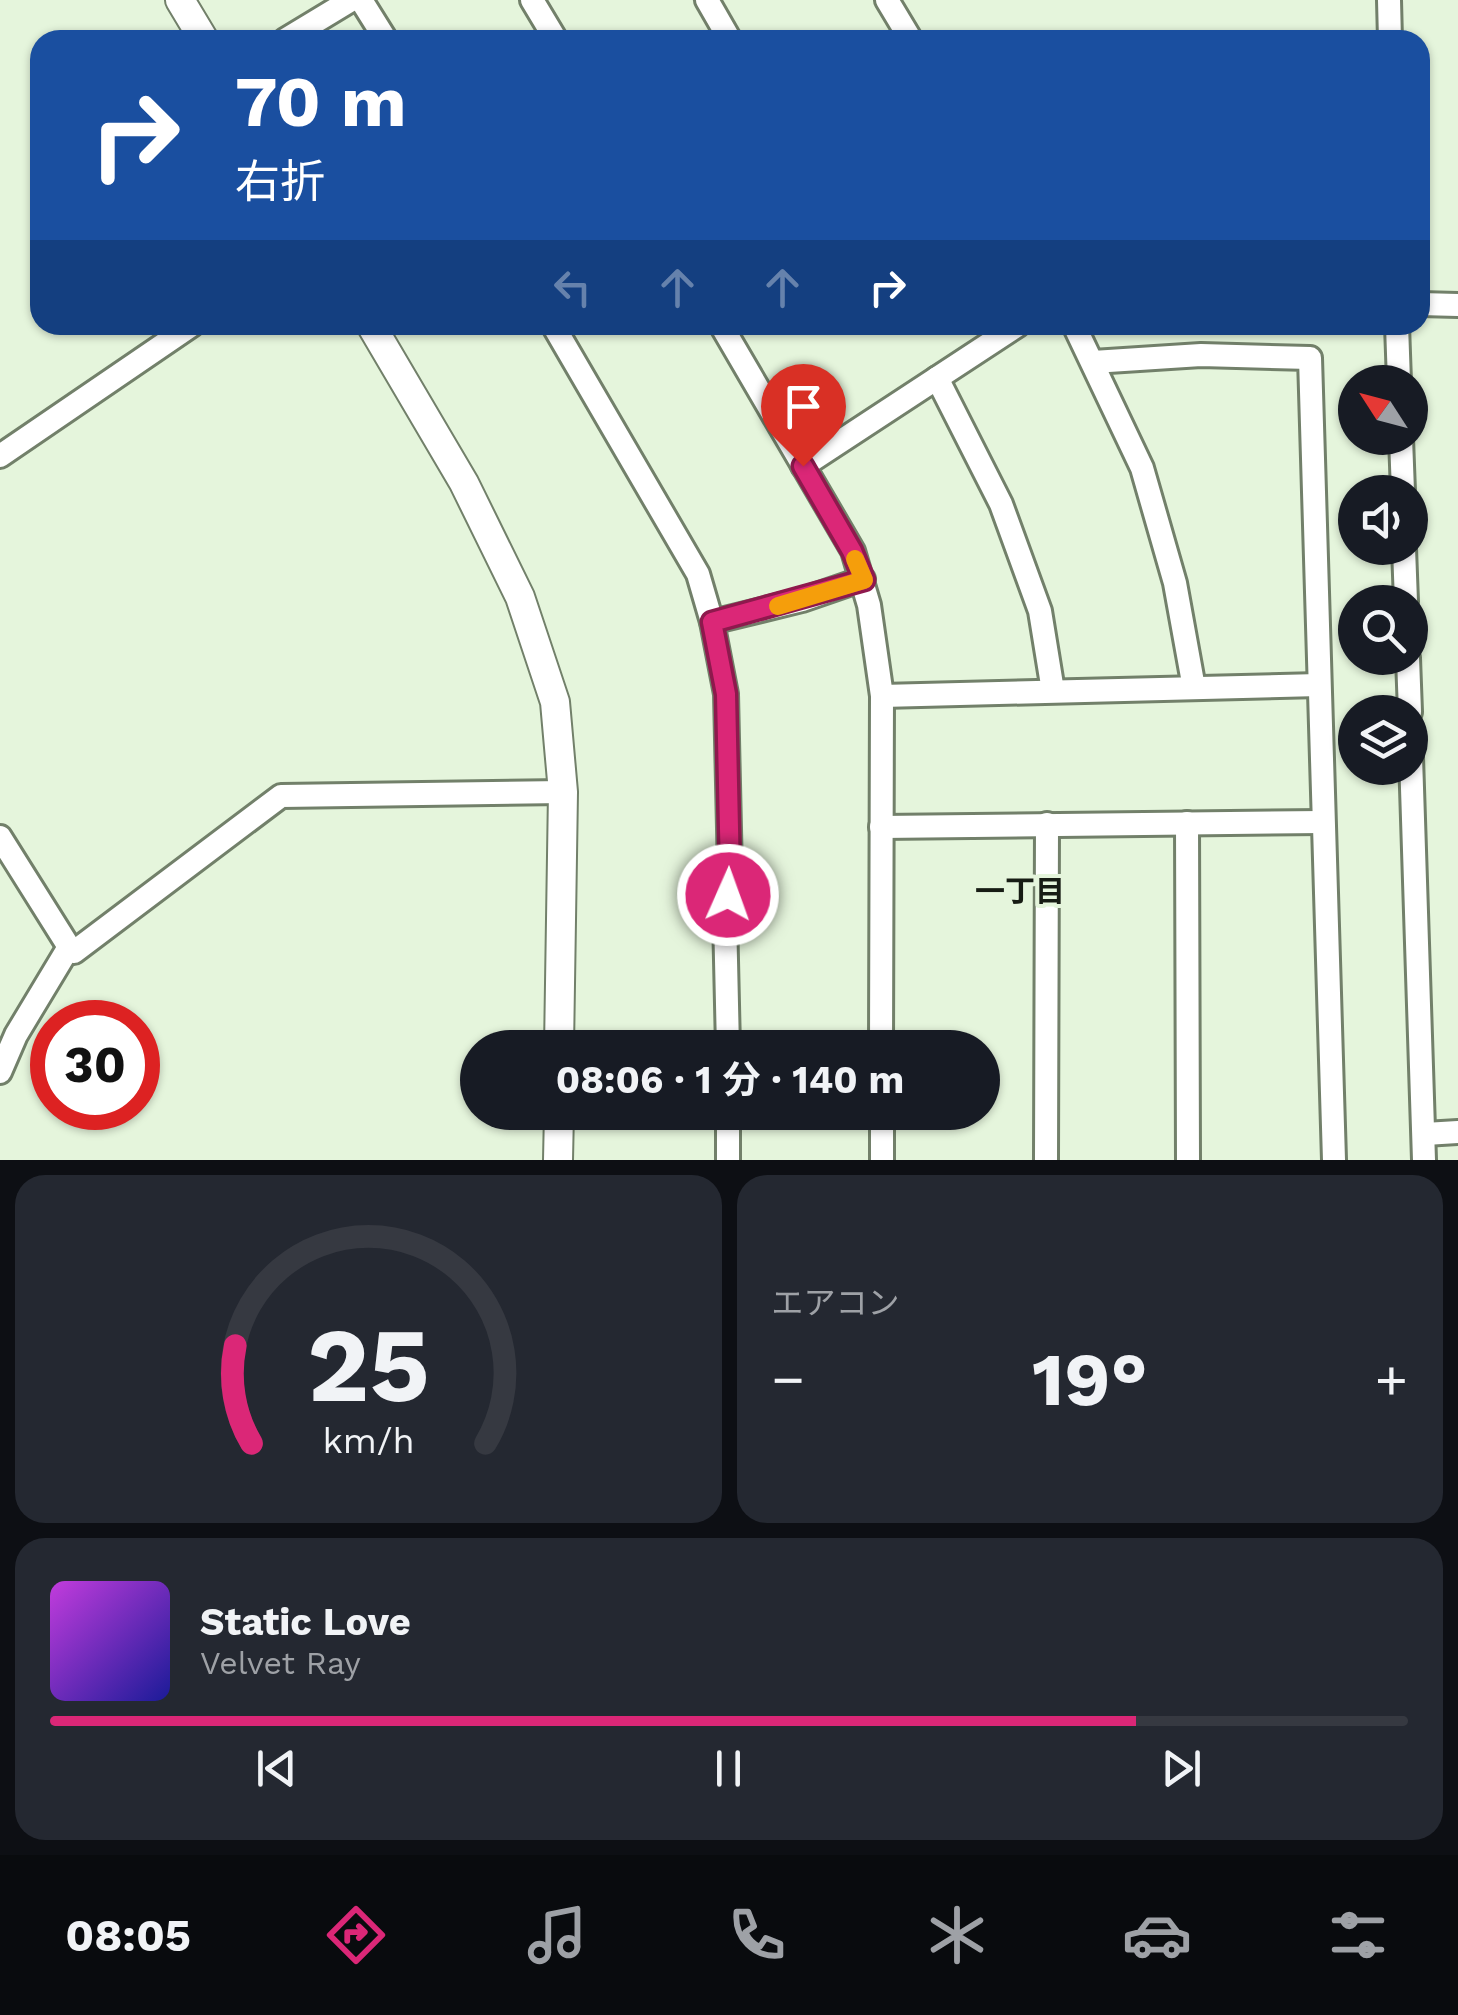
<!DOCTYPE html>
<html lang="ja">
<head>
<meta charset="utf-8">
<style>
	body { margin:0; font-family:"Work Sans","Noto Sans JP",sans-serif; background:#242831; color:#f1f3f6; height:100vh; display:flex; flex-direction:column; font-size:38px; white-space:nowrap }
	* { box-sizing:border-box; margin:0 }
	p { font-size:32px; color:#9ea1a6 }
	.icon { flex:none; width:55px; height:55px; fill:none; stroke:currentColor; stroke-width:2; stroke-linecap:round; stroke-linejoin:round }
	.map { position:relative; height:1160px; overflow:hidden }
	.side { display:flex; flex-direction:column; gap:15px; padding:15px; background:#0d0f14; flex:1 }
	.side>* { flex:none }
	.hud { position:absolute; left:30px; top:30px; width:1400px; height:305px; border-radius:30px; box-shadow:0 2px 8px #0004; background:#1a4fa0; color:#fff; overflow:hidden }
	.needle { width:65px; rotate:306deg }
	.buttons { position:absolute; left:1338px; top:365px; display:grid; gap:20px }
	.buttons a { display:grid; place-items:center; width:90px; height:90px; border-radius:50%; background:#171b24; box-shadow:0 2px 8px #0004; font-size:50px }
	.speed { position:absolute; left:30px; top:1000px; display:flex; gap:20px; font-size:50px; font-weight:700; text-align:center }
	.speed>* { display:grid; place-content:center; width:130px; height:130px; border-radius:50%; background:#171b24; box-shadow:0 2px 8px #0004; line-height:1 }
	.speed .limit { border:15px solid #d22; background:#fff; color:#111 }
	.pin { position:absolute; display:grid; place-items:center; width:85px; height:85px; color:#fff; margin:-102px -42px; border-radius:50% 50% 50% 0; rotate:-45deg; box-shadow:0 0 10px #0007 }
	.pin .icon { rotate:45deg }
	.me { position:absolute; width:110px; margin:-55px; rotate:2deg; stroke-linejoin:round; filter:drop-shadow(0 0 8px #0008) }
	.turn { display:flex; align-items:center; gap:35px; height:210px; padding:0 40px; font-size:45px }
	.turn .icon { width:130px; height:130px; stroke-width:2.5 }
	.turn b { display:block; font-size:70px; line-height:85px }
	.lanes { display:flex; align-items:center; height:95px; padding:0 40px; background:#0003; justify-content:center; gap:50px; direction:ltr }
	.lanes .off { opacity:.35 }
	.big { font-size:75px; font-weight:700; line-height:1.1 }
	.side .card { flex:1; display:flex; flex-direction:column; justify-content:center; gap:15px; min-width:0; padding:0 35px; border-radius:30px; background:#242831 }
	.side .dial { align-items:center; gap:0 }
	.dial svg { height:260px; overflow:visible; fill:none; stroke:#363941; stroke-width:7; stroke-linecap:round; text-anchor:middle }
	.dial text { fill:#f1f3f6; stroke:none }
	.song { display:flex; align-items:center; gap:30px }
	.cover { width:120px; height:120px; border-radius:15px; background:linear-gradient(135deg,hsl(290 70% 55%),hsl(240 70% 35%)) }
	.played { height:10px; border-radius:5px; background:linear-gradient(90deg,#db2777 80%,#363941 80%) }
	.keys { display:flex; justify-content:space-around; direction:ltr }
	.heat { display:flex; justify-content:space-between; align-items:center; font-size:55px; direction:ltr }
	.side .tiles { flex:1; display:grid; gap:15px; grid-template-columns:1fr 1fr }
	.card:last-child { grid-column:span 2 }
	.trip { position:absolute; left:460px; top:1030px; width:540px; height:100px; border-radius:50px; background:#171b24; box-shadow:0 2px 8px #0004; font-weight:700; line-height:100px; text-align:center }
	.dock { display:flex; height:160px; justify-content:space-around; align-items:center; background:#090b0e; color:#9ea1a6 }
	.dock .icon { width:70px; height:70px }
	.dock .active { color:#db2777 }
	.dock b { font-size:45px; color:#f1f3f6 }
	.map>svg:first-child { display:block }
	.lines { fill:none; stroke-linecap:round; stroke-linejoin:round }
	.minor-casing { stroke:#72806a; stroke-width:28 }
	.tertiary-casing { stroke:#72806a; stroke-width:32 }
	.minor { stroke:#fff; stroke-width:22 }
	.tertiary { stroke:#fff; stroke-width:28 }
	.route-casing { stroke:#8e194d; stroke-width:25 }
	.route { stroke:#db2777; stroke-width:18 }
	.slow { stroke:#f59e0b; stroke-width:18 }
	.labels { text-anchor:middle; dominant-baseline:central; stroke-width:8; stroke-linejoin:round; paint-order:stroke }
	.neighbourhood-label { font-size:30px; font-weight:bold; fill:#171c14; stroke:#e5f5dc }
</style>
</head>
<body>
<div class="map">
<svg width="1458" height="1160" viewBox="0 0 1458 1160">
	<rect width="100%" height="100%" fill="#e5f5dc"/>
	<g class="lines">
		<defs>
			<g id="minor">
				<path d="M361,0L386,40"/>
				<path d="M532,0L556,40"/>
				<path d="M707,0L730,40"/>
				<path d="M887,0L911,40"/>
				<path d="M1389,0L1390,40"/>
				<path d="M285,40L351,0"/>
				<path d="M1420,304L1458,305"/>
				<path d="M553,325L698,574L712,622L726,694L730,873L725,916L728,1048"/>
				<path d="M721,325L853,551L869,605L882,696L881,1048"/>
				<path d="M1074,325L1142,468L1175,583L1194,688"/>
				<path d="M1397,325L1399,382"/>
				<path d="M1093,362L1201,355L1310,358L1334,1160"/>
				<path d="M937,378L1001,504L1040,611L1053,691"/>
				<path d="M1401,438L1403,492"/>
				<path d="M0,456L192,325"/>
				<path d="M803,466L1018,325"/>
				<path d="M1404,548L1406,602"/>
				<path d="M712,622L802,600L863,579"/>
				<path d="M1408,658L1410,712"/>
				<path d="M882,696L1319,685"/>
				<path d="M1410,726L1424,1160"/>
				<path d="M1187,823L1188,1160"/>
				<path d="M881,827L1322,822"/>
				<path d="M0,837L69,947"/>
				<path d="M69,947L74,952L281,796L563,792"/>
				<path d="M0,1072L16,1035L69,947"/>
				<path d="M728,1112V1160"/>
				<path d="M882,1112V1160"/>
				<path d="M1425,1134L1458,1132"/>
				<path d="M1046,1160L1047,824"/>
			</g>
			<g id="tertiary">
				<path d="M180,0L204,40"/>
				<path d="M371,325L464,483L520,597L555,702L563,792L559,1048"/>
				<path d="M558,1160L559,1112"/>
			</g>
		</defs>
		<use href="#minor" class="minor-casing"/>
		<use href="#tertiary" class="tertiary-casing"/>
		<use href="#minor" class="minor"/>
		<use href="#tertiary" class="tertiary"/>
	</g>
	<g class="lines">
		<defs>
			<path id="route" d="M728,895L730,873L726,694L712,622L864,580L852,551L803,466"/>
		</defs>
		<use href="#route" class="route-casing"/>
		<use href="#route" class="route"/>
		<path class="slow" d="M778,606L864,580L855,559"/>
	</g>
	<g class="labels">
		<g class="neighbourhood-label">
			<text x="1020" y="891">一丁目</text>
		</g>
	</g>
</svg>
<div class="buttons">
<a><svg class="needle" viewBox="-14 -14 28 28"><path d="M0-13l5 13h-10z" fill="#e53935"/><path d="M0 13l5-13h-10z" fill="#9ea1a6"/></svg></a>
<a><svg class="icon" aria-label="sound" viewBox="0 0 24 24"><path d="M4 9h4l5-4v14l-5-4H4zM17 9q2 3 0 6"/></svg></a>
<a><svg class="icon" aria-label="search" viewBox="0 0 24 24"><circle cx="10" cy="10" r="6"/><path d="M15 15l6 6"/></svg></a>
<a><svg class="icon" aria-label="layers" viewBox="0 0 24 24"><path d="M12 4l9 5-9 5-9-5zM3 14l9 5 9-5"/></svg></a>
</div>
<div class="speed"><div class="limit">30</div></div>
<div class="pin" style="left:803px;top:466px;background:#d93025"><svg class="icon" aria-label="arrive" viewBox="0 0 24 24"><path d="M6 21V4h12l-3 4 3 4H6"/></svg></div>
<svg class="me" style="left:728px;top:895px" viewBox="-20 -20 40 40"><circle r="17" fill="#db2777" stroke="#fff" stroke-width="3"/><path d="M0-11L8 9 0 5-8 9z" fill="#fff"/></svg>
<div class="trip">08:06 · 1 分 · 140 m</div>
<div class="hud">
<div class="turn"><svg class="icon" aria-label="right" viewBox="0 0 24 24"><path d="M7 20v-9h11M14 6l5 5-5 5"/></svg><div><b>70 m</b>右折</div></div>
<div class="lanes"><svg class="icon off" aria-label="left" viewBox="0 0 24 24"><path d="M17 20v-9H6M10 6l-5 5 5 5"/></svg><svg class="icon off" aria-label="ahead" viewBox="0 0 24 24"><path d="M12 20V5M6 11l6-6 6 6"/></svg><svg class="icon off" aria-label="ahead" viewBox="0 0 24 24"><path d="M12 20V5M6 11l6-6 6 6"/></svg><svg class="icon" aria-label="right" viewBox="0 0 24 24"><path d="M7 20v-9h11M14 6l5 5-5 5"/></svg></div>
</div>
</div>
<section class="side">
<div class="tiles">
<div class="card dial"><svg viewBox="0 0 100 80">
<path d="M14 69A42 42 0 1 1 86 69"/>
<path d="M14 69A42 42 0 0 1 9 39" stroke="#db2777"/>
<text x="50" y="56" font-size="32" font-weight="700">25</text>
<text x="50" y="72" font-size="11">km/h</text>
</svg></div>
<div class="card"><p>エアコン</p>
<div class="heat"><a>−</a><b class="big">19°</b><a>+</a></div>
</div>
<div class="card">
<div class="song"><i class="cover"></i><div><b>Static Love</b><p>Velvet Ray</p></div></div>
<div class="played"></div>
<div class="keys"><svg class="icon" aria-label="previous" viewBox="0 0 24 24"><path d="M18 5L8 12l10 7zM5 5v14"/></svg><svg class="icon" aria-label="pause" viewBox="0 0 24 24"><path d="M8 5v14M16 5v14"/></svg><svg class="icon" aria-label="next" viewBox="0 0 24 24"><path d="M6 5l10 7-10 7zM19 5v14"/></svg></div>
</div>
</div>
</section>
<nav class="dock">
<b>08:05</b>
<svg class="icon active" aria-label="directions" viewBox="0 0 24 24"><path d="M12 3l9 9-9 9-9-9zM9 14v-3h6M13 9l2 2-2 2"/></svg>
<svg class="icon" aria-label="music" viewBox="0 0 24 24"><path d="M9 18V5l10-2v13"/><circle cx="6" cy="18" r="3"/><circle cx="16" cy="16" r="3"/></svg>
<svg class="icon" aria-label="phone" viewBox="0 0 24 24"><path d="M5 4h4l2 5-3 2q2 4 5 5l2-3 5 2v4C11 20 4 13 5 4z"/></svg>
<svg class="icon" aria-label="climate" viewBox="0 0 24 24"><path d="M12 3v18M4 7l16 10M4 17L20 7"/></svg>
<svg class="icon" aria-label="car" viewBox="0 0 24 24"><path d="M5 17H2v-5l4-1 3-4h7l3 4 3 1v5h-3M9 17h6M6 11h13"/><circle cx="7" cy="17" r="2"/><circle cx="17" cy="17" r="2"/></svg>
<svg class="icon" aria-label="filters" viewBox="0 0 24 24"><path d="M4 7h16M4 17h16"/><circle cx="9" cy="7" r="2"/><circle cx="15" cy="17" r="2"/></svg>
</nav>
</body>
</html>
